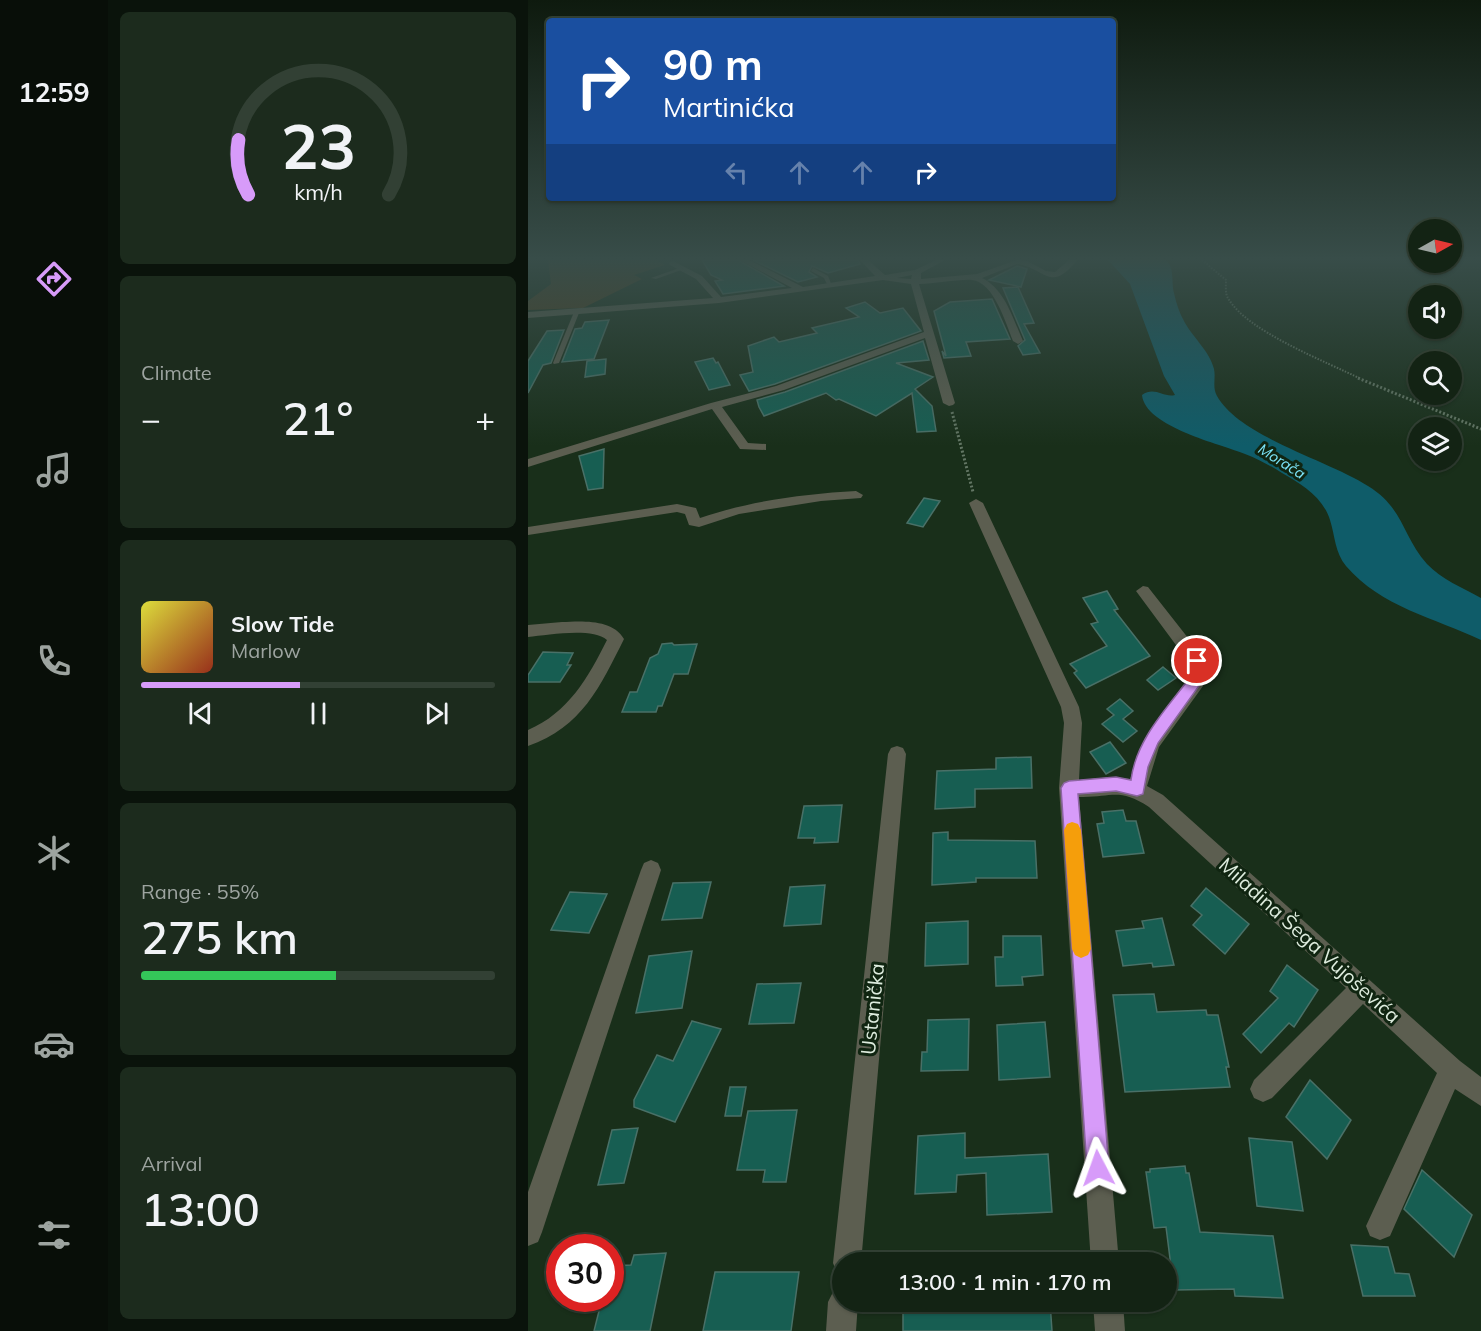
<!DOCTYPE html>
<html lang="en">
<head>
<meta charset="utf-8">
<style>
	body { margin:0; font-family:Mulish,sans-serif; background:#1c2b1d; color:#f1f3f6; height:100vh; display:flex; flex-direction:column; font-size:22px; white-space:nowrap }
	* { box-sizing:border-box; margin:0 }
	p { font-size:20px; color:#9da4a0 }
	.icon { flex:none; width:33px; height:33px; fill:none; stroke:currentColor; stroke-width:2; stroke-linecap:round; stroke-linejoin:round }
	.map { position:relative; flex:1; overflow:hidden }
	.sheet { display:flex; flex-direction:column; gap:12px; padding:12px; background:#0a130b; width:420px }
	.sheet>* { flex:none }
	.guide { position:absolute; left:18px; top:18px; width:570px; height:183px; border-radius:6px; box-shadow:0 2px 4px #0004,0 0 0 2px #324034; background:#1a4fa0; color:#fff; overflow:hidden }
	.needle { width:39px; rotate:82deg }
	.tools { position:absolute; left:880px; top:219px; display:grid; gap:12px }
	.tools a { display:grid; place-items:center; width:54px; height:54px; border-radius:50%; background:#132314; box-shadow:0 2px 4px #0004,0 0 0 2px #324034; font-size:30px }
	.speed { position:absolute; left:18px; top:1234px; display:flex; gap:12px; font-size:30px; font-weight:700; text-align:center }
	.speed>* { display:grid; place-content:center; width:78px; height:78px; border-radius:50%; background:#132314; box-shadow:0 2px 4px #0004,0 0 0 2px #324034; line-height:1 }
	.speed .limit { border:9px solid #d22; background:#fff; color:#111 }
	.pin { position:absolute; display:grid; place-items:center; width:51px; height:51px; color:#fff; margin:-26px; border:3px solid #fff; border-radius:50%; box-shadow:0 2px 6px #0007 }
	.me { position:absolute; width:66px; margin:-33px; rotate:356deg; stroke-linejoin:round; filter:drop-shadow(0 0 4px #0008) }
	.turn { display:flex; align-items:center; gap:21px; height:126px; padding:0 18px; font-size:27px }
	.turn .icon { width:78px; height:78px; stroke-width:2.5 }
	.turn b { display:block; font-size:42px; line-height:51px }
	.lanes { display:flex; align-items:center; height:57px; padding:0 18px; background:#0003; justify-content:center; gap:30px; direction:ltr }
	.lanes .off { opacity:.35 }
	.big { font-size:45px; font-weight:600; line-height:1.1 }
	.sheet .tile { flex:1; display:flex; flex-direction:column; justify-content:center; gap:9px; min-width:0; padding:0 21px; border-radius:9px; background:#1c2b1d }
	.sheet .dial { align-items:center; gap:0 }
	.dial svg { height:156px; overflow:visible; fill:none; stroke:#324034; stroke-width:7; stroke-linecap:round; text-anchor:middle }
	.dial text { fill:#f1f3f6; stroke:none }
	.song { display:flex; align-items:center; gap:18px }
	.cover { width:72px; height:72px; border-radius:9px; background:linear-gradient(135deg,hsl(60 70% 55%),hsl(10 70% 35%)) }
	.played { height:6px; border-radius:3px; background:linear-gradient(90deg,#d79bf9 45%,#324034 45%) }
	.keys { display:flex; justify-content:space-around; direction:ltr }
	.heat { display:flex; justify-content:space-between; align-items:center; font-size:33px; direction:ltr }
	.charge { height:9px; border-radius:4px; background:linear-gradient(90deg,#34c759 55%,#324034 0) }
	.trip { position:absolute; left:304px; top:1252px; width:345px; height:60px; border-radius:30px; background:#132314; box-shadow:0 2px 4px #0004,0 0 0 2px #324034; font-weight:600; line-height:60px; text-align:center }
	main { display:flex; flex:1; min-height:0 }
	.dock { display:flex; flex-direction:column; width:108px; justify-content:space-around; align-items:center; background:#080e08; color:#9da4a0 }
	.dock .icon { width:42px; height:42px }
	.dock .selected { color:#d79bf9 }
	.dock b { font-size:27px; color:#f1f3f6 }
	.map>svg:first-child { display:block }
	.green { fill:#503c1b }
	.water { fill:#0f5c69 }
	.building { fill:#175e52; stroke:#497067; stroke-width:1.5 }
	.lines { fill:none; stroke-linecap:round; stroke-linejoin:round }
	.path-far1 { stroke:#637664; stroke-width:2; stroke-dasharray:1.5 1.5; stroke-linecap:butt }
	.path { stroke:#637664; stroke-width:3; stroke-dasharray:2 2; stroke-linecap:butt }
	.service { fill:#5c5e50; fill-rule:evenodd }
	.minor { fill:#5c5e50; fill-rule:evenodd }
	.route { fill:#d79bf9; stroke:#8c65a2; stroke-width:1.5 }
	.slow { fill:#f59e0b }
	.labels { text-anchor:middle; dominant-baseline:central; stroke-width:6; stroke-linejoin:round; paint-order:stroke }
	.far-water-label { font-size:15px; font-style:italic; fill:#7ce5fa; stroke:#102511 }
	.near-street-label { font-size:20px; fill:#deecde; stroke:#102511 }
</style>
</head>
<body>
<main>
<nav class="dock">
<b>12:59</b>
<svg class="icon selected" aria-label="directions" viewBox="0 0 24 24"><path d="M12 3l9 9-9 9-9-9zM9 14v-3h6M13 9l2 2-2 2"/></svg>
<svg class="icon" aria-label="music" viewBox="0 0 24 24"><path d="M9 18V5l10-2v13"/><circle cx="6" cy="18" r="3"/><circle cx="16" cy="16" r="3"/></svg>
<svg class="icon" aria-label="phone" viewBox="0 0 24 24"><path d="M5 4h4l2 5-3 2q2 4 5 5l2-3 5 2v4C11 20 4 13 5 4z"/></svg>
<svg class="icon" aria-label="climate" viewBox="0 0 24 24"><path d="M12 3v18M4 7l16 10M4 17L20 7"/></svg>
<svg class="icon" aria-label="car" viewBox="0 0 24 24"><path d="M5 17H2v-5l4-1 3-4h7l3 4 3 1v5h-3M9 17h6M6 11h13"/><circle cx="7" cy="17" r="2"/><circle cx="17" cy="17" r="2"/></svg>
<svg class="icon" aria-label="filters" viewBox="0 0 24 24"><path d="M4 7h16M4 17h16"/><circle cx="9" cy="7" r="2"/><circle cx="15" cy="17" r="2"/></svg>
</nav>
<section class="sheet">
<div class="tile dial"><svg viewBox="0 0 100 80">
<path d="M14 69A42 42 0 1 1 86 69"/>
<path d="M14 69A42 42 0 0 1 9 41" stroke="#d79bf9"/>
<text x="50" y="56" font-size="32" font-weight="700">23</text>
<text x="50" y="72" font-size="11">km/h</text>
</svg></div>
<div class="tile"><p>Climate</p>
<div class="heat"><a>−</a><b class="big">21°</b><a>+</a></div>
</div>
<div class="tile">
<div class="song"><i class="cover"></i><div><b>Slow Tide</b><p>Marlow</p></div></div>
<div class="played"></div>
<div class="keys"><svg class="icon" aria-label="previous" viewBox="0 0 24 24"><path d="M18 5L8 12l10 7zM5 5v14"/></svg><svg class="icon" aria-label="pause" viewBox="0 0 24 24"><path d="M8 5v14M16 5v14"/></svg><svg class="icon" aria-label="next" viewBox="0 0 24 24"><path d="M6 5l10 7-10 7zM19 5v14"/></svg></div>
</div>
<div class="tile"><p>Range · 55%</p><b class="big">275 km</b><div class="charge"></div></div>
<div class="tile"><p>Arrival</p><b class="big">13:00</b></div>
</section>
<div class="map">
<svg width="953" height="1331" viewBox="0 0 953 1331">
	<rect width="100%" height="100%" fill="#192f1a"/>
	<path class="green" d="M20,260H132L129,261L137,265L106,275L114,279L55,308L0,310V301L23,284Z"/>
	<path class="water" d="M580,260H638C647,269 643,281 646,293C648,302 651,312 655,319C663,336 682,351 686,369C688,378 684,387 689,396C712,437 800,460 840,486C876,508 874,536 899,564C913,579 935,588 953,598V640C907,618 853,607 818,566C807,553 807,536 802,520C795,497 773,484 754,473C743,466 730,459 717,454C693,444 617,427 614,395C627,386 635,398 647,395L636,376L602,284Z"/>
	<g class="building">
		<path d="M174,260H210L256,286L195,294L187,281L194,280L183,275Z"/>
		<path d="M225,260H330L332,264L300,273L284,266L281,272L289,277L270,282Z"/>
		<path d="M489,266L499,269L493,287L461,280Z"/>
		<path d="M490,287L506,323L496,324L512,353L495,355L490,346L497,340L475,288Z"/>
		<path d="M464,299L482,339L438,342L443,356L416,358L414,351L418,356L406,311L422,302Z"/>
		<path d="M337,302L352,313L375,308L393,331L247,384L221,391L212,375L225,372L220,346L246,337L251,342L289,333L284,328L331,317L318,308Z"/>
		<path d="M81,320L66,359L34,362L47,329L54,328L57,322Z"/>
		<path d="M36,330L23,363L15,365L0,393V361L19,331Z"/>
		<path d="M395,341L401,360L368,363L405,377L387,389L404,406L408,431L389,432L384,393L348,416L311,399L308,400L298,393L236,416L231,407L229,400L257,392Z"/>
		<path d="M185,358L188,363L190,362L202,385L181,390L167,362Z"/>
		<path d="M78,359L77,374L57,377L59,361Z"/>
		<path d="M76,449L75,488L60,490L51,456Z"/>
		<path d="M396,498L412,501L395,527L379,523Z"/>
		<path d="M579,591L590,609L586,610L622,656L558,688L546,673L549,671L542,664L579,646L563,624L570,622L555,598Z"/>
		<path d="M144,643L146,645L169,644L160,674H146L134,706H130L128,712H94L102,692H109L122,658L130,654L134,644Z"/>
		<path d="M15,652L45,653L39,665H43L32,682H0V675Z"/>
		<path d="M635,667L648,678L630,690L619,680Z"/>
		<path d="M592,699L605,711L595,719L609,731L595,742L574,724L586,715L579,709Z"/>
		<path d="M582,742L598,763L578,774L562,752Z"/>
		<path d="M503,757L504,788L447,789V807L407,809L409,771L468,769V758Z"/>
		<path d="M314,805L310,842L286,843L287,838H270L276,806Z"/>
		<path d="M595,810L598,821H608L616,853L575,857L569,824L576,823L574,812Z"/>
		<path d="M420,832V840L507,841L509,878H448V882L404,885L405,833Z"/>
		<path d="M183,882L174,918L134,920L145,883Z"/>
		<path d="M297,885L293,924L256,926L262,887Z"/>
		<path d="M678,888L721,924L697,954L665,925L674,915L663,906Z"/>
		<path d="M42,892L79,894L61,933L23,930Z"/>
		<path d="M634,918L646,965L625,967L624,963L595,966L588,931L616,928L614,921Z"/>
		<path d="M440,921V964L397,966L398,923Z"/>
		<path d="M475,936H513L515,975L494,977L495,985L468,986L467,957H475Z"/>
		<path d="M164,951L154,1008L108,1013L121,956Z"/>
		<path d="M759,965L790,990L766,1027L761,1023L733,1053L715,1034L750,998L742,991Z"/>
		<path d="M273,983L266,1023L221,1024L229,984Z"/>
		<path d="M626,994L629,1012L678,1010L679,1015H690L701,1067H698L702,1087L597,1092L585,995Z"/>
		<path d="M441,1019L440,1070L393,1071L394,1052H399L400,1020Z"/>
		<path d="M164,1021L193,1029L147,1122L106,1107V1100L129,1055L145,1061Z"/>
		<path d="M517,1022L522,1077L471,1080L469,1025Z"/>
		<path d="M782,1080L823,1120L799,1159L758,1117Z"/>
		<path d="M202,1087H218L213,1116H197Z"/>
		<path d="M269,1110L258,1182H235L237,1170H209L220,1111Z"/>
		<path d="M110,1128L96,1183L70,1185L84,1130Z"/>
		<path d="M437,1133V1158L520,1154L524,1212L459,1215L458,1173L429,1175L428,1192L387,1194L390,1136Z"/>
		<path d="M721,1138L764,1142L775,1211L729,1206Z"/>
		<path d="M657,1166L658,1173H661L672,1232L745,1236L755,1298L707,1296L706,1289L646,1290L638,1227L626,1228L618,1172H622V1169Z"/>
		<path d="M894,1170L944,1215L926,1257L876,1209Z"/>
		<path d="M823,1245L860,1247L867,1273L881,1274L887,1296H835Z"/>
		<path d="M138,1253L122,1331H66L74,1299H82V1266L103,1265L106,1255Z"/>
		<path d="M187,1272H271L263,1331H175Z"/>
		<path d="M375,1302H522L524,1331H375Z"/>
	</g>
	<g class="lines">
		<path class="path-far1" d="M674,260L698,280C698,285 697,294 700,298C718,331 799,362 833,379"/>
		<g class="path">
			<path d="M830,378L953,429"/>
			<path d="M424,412L445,492"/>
		</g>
		<g class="service">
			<path d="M154,267L159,268L128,279L123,278Z"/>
			<path d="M285,268L300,276L304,286H300L296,278L283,271Z"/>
			<path d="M46,312L51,313L31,363L26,364L25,363Z"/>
		</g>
		<g class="minor">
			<path d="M212,260H221L275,287L347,276L332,260H340L357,275L387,270L408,260H417L393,273V279L449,274L489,260L499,261L518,271L527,272L541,260H549C522,294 518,268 489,264L454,278C477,289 485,319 495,341L490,344L485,341C478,324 466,282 444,280C432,279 406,284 391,284L427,403L425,405L421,406L415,403L397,338L256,390L194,407L220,443L238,444V450L212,449L184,409L0,467V459L183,403L248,386L396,332L383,284L355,280L191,303L0,318V312L185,298L168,279L142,265L141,263L145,261L174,276L193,297L264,288ZM384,275L383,279L369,278Z"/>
			<path d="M328,491L335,495L333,498L293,501L211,514L171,527L161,525L157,514L149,512L0,535V527L149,504L168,508L172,518C222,501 275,494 328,491Z"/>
			<path d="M448,499L455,503L551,707L554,723L551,780L584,777L602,779L617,738L665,671L662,664L608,591L615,586L620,587L675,657L681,671L675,686L631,747L619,786L635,795L932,1061L953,1077V1106L927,1089L862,1236L852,1240L842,1236L838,1226L909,1073L835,1004L744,1098L735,1102L726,1098L722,1089L726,1080L818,988L621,807C590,787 584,798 551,797L591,1263H563L531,788L536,723L533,707L441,503Z"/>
			<path d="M34,622C54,621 85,619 96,639C72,687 54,727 0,746V730C40,713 60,678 79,640C64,627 20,635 0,637V625Z"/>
			<path d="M369,746L375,748L378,754L333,1263H315V1276L309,1273L305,1263L360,754L363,748Z"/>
			<path d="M123,860L130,863L133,870L14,1232L10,1242L0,1246V1192L113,870L116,863Z"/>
			<path d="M315,1287V1302H330L328,1331H298L300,1302L305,1292Z"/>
			<path d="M565,1302H595L597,1331H567Z"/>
		</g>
	</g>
	<linearGradient id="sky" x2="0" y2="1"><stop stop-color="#0e1a0e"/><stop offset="0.58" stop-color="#384d49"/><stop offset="1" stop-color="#384d49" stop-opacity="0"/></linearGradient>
	<rect width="953" height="446" fill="url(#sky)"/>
	<path class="route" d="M669,656L674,657L679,666L678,676L630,743L620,767L615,794L609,796L588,791L550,794L581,1168L578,1176L570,1179L562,1176L559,1168L533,788L536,783L541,781L588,777L603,780C608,739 640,707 664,675L665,666L662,661Z"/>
	<path class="slow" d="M544,822L550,824L553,830L563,949L560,955L553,958L547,955L544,949L536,830L539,824Z"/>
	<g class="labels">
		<g class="far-water-label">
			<text transform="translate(754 461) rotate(32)">Morača</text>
		</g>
		<g class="near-street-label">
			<text transform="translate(782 940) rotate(42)">Miladina Šega Vujoševića</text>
			<text transform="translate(344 1009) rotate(-84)">Ustanička</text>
		</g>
	</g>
</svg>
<div class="tools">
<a><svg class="needle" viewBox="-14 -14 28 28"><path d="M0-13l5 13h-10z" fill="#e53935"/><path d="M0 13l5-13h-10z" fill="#9da4a0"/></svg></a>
<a><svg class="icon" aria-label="sound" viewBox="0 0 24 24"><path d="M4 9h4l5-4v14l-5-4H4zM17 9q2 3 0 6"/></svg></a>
<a><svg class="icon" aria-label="search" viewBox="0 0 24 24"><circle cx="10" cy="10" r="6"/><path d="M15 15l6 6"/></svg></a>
<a><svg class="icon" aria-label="layers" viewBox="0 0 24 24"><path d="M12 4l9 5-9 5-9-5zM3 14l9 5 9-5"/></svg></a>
</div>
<div class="speed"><div class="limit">30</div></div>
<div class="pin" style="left:669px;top:661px;background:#d93025"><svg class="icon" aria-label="arrive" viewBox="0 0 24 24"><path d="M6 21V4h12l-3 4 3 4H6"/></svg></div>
<svg class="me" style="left:570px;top:1168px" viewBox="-20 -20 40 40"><path d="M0-17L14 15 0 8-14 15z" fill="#d79bf9" stroke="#fff" stroke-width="4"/></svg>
<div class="trip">13:00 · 1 min · 170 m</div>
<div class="guide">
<div class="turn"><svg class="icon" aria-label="right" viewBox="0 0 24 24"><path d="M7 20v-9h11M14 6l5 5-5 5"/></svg><div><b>90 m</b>Martinićka</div></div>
<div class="lanes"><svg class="icon off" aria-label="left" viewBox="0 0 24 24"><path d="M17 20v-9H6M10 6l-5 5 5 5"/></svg><svg class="icon off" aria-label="ahead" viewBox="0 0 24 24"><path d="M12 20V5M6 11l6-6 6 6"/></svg><svg class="icon off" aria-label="ahead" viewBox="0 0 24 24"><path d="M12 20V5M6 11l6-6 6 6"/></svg><svg class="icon" aria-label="right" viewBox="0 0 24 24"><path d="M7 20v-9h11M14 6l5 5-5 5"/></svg></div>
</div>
</div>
</main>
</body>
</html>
